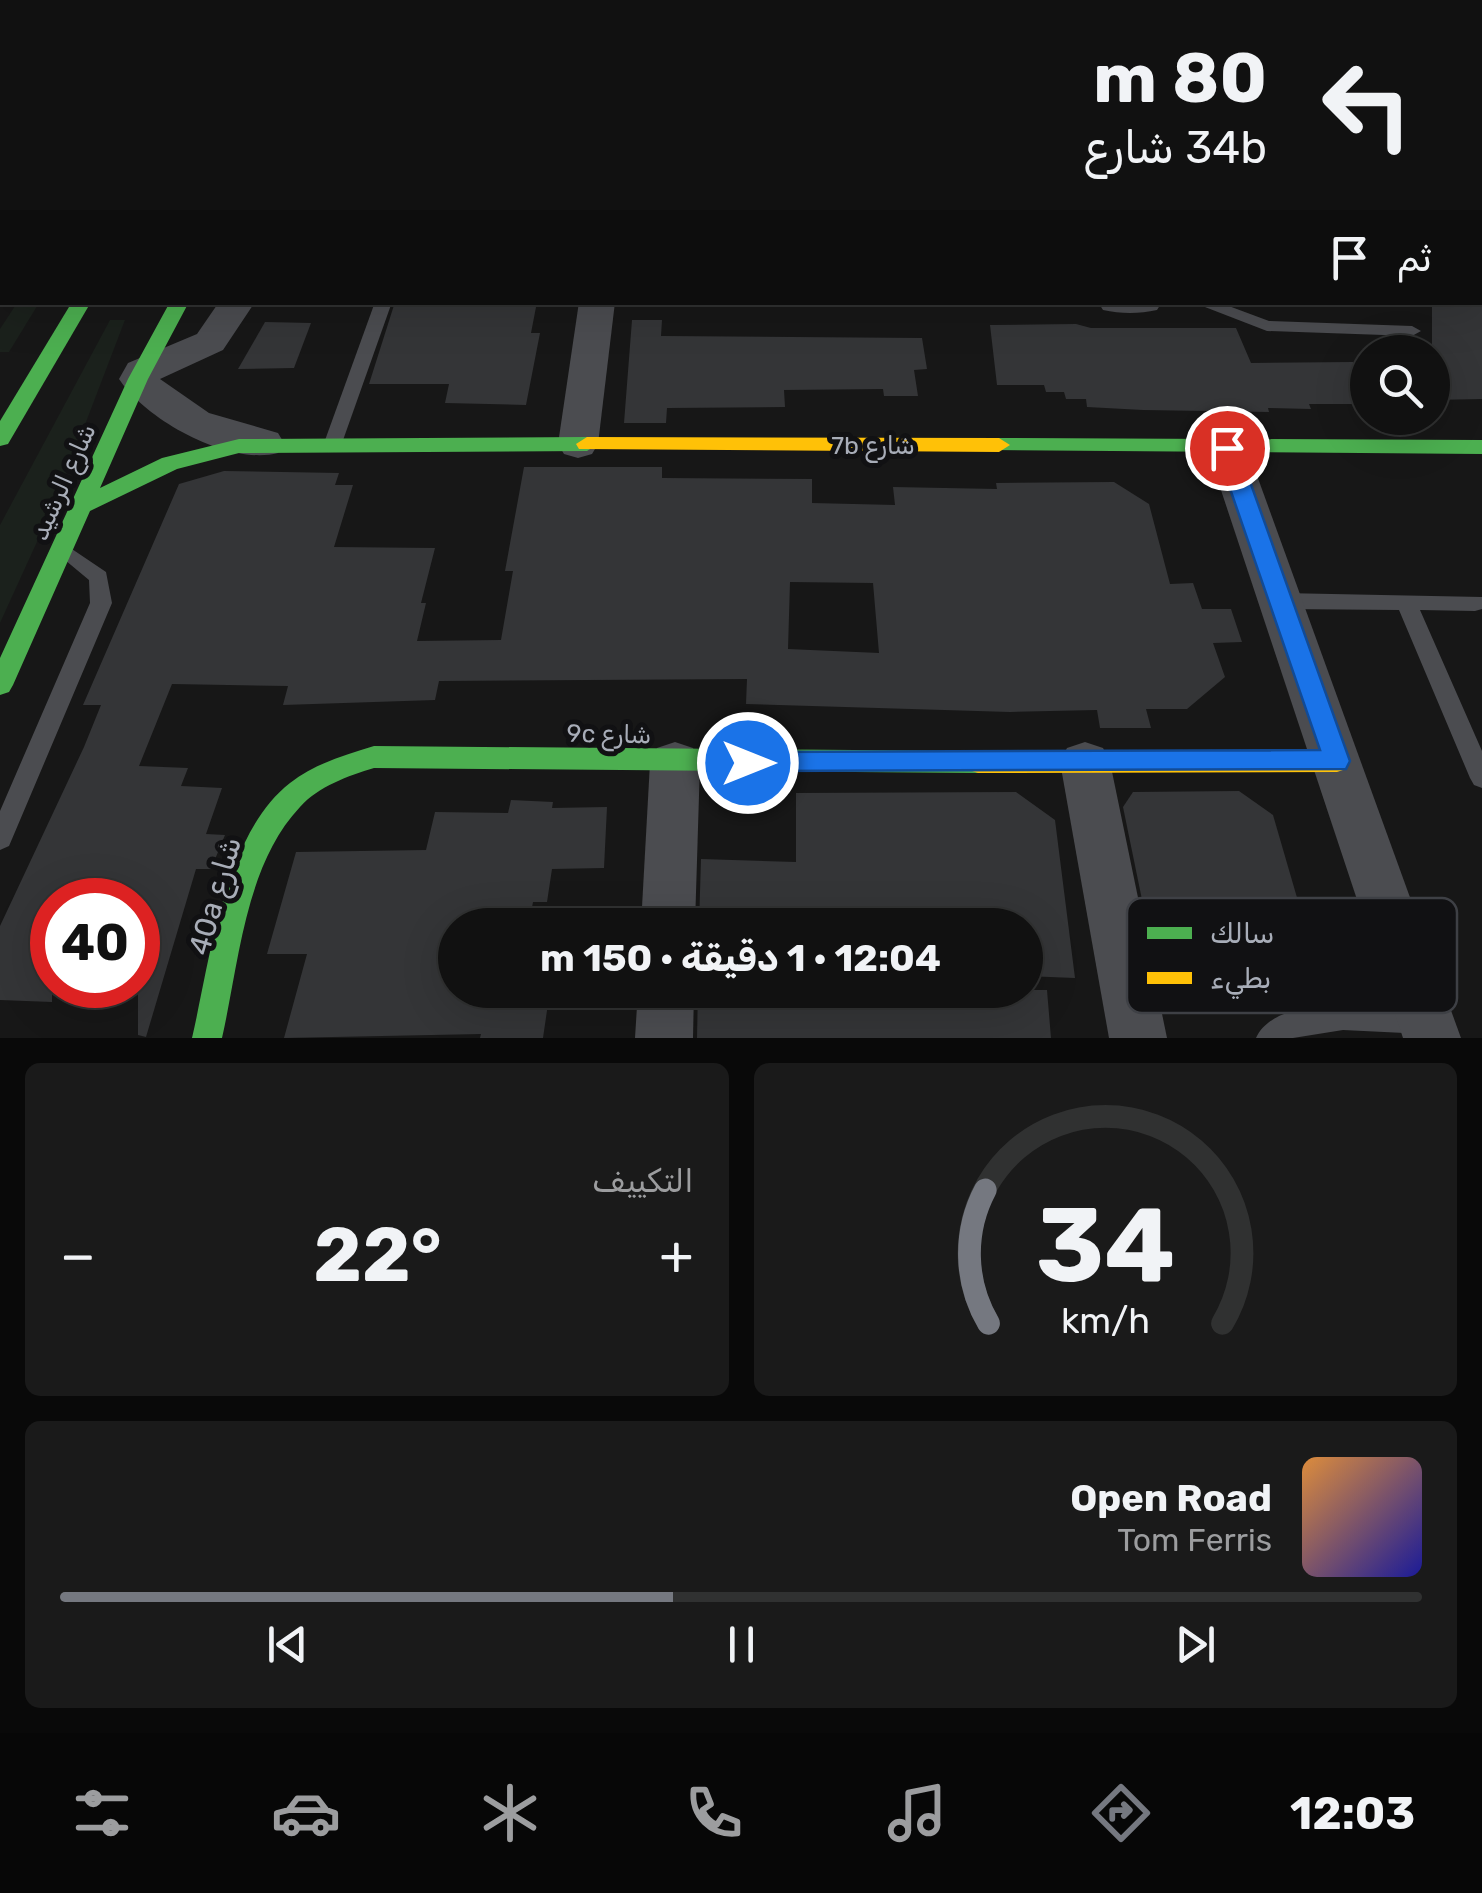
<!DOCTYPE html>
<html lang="ar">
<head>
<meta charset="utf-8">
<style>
	body { margin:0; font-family:Rubik,"Noto Sans Arabic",sans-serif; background:#1a1a1a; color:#f1f3f6; direction:rtl; height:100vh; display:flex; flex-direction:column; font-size:38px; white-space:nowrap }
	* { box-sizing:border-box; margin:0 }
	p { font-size:32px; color:#9c9d9f }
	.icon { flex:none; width:55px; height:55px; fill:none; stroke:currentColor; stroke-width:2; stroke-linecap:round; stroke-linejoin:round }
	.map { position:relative; height:1038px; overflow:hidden; direction:ltr }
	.side { display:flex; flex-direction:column; gap:25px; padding:25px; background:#090909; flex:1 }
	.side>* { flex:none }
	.hud { position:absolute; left:0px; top:0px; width:1482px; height:305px; box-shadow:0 10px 40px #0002,0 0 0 2px #303131; direction:rtl; background:#111; color:#f1f3f6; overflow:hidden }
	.buttons { position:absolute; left:1350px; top:335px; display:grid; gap:20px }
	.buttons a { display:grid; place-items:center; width:100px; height:100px; border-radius:50%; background:#111; box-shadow:0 10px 40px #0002,0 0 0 2px #303131; font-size:50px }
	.speed { position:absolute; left:30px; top:878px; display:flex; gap:20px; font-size:50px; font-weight:700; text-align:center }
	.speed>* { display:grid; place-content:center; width:130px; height:130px; border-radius:50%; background:#111; box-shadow:0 10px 40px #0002,0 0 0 2px #303131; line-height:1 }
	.speed .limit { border:15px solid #d22; background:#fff; color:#111 }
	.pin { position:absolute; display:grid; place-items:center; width:85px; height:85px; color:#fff; margin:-42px; border:5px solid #fff; border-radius:50%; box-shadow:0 2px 10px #0007 }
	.me { position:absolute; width:110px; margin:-55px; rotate:90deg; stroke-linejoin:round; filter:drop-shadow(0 0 8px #0008) }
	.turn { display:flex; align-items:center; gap:35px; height:210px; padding:0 50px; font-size:45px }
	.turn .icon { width:130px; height:130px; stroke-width:2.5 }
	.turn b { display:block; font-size:70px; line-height:85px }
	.then { display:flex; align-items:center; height:95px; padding:0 50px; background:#0003; gap:20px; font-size:38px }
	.big { font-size:75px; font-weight:700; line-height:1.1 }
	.side .tile { flex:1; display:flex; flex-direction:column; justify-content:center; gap:15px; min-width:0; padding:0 35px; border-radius:15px; background:#1a1a1a }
	.side .dial { align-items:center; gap:0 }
	.dial svg { height:260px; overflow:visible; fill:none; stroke:#303131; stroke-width:7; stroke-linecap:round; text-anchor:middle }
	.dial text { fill:#f1f3f6; stroke:none }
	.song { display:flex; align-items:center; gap:30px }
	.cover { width:120px; height:120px; border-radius:15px; background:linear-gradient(135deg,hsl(30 70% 55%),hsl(240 70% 35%)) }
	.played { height:10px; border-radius:5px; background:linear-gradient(90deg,#757880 45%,#303131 45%) }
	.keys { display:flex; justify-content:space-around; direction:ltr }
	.heat { display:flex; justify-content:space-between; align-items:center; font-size:55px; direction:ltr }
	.side .tiles { flex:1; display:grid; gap:25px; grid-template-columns:1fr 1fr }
	.tile:last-child { grid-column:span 2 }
	.trip { position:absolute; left:438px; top:908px; width:605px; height:100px; border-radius:50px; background:#111; box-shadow:0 10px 40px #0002,0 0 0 2px #303131; font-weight:700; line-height:100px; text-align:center; direction:rtl }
	.tabs { display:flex; height:160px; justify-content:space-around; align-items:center; background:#070707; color:#9c9d9f }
	.tabs .icon { width:70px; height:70px }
	.tabs .current { color:#757880 }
	.tabs b { font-size:45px; color:#f1f3f6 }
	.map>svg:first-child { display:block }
	.green { fill:#1b211c }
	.building { fill:#343537; fill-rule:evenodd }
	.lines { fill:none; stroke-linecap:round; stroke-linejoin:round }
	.lane { fill:#4b4c50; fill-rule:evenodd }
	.street { fill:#4b4c50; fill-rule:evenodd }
	.fast { fill:#4caf50; fill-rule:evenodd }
	.slow { fill:#ffc107; fill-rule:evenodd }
	.route { fill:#1a73e8; stroke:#114b97; stroke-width:2.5 }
	.labels { text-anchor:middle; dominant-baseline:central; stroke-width:10; stroke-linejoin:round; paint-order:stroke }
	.street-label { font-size:25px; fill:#a8adb8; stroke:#111113 }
	.near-street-label { font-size:30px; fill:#a8adb8; stroke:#111113 }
	.key { fill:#111113; stroke:#3e4045; stroke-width:2.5 }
	.key-label { font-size:28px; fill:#a8adb8 }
</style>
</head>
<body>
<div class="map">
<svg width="1482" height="1038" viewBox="0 0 1482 1038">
	<rect width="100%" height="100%" fill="#171717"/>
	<g class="green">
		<path d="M17,303H39L9,352H0V329Z"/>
		<path d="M110,320H125L57,498L0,623V525Z"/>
	</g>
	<g class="building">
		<path d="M395,302H537L531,333H540L526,405L445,403L449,384H369Z"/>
		<path d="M1432,302H1482V399L1432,400Z"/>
		<path d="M632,320H662L661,336L922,338L927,369L914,370L918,396H884L883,389L784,390L785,407L667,408L666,423H624Z"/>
		<path d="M265,322L311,323L294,368L238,369Z"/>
		<path d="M1076,324L1091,328H1236L1251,363L1353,362L1368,392V404H1309L1311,409L1268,408L1269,412L1143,410L1087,407L1086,399H1066L1064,392H1046L1044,385H997L990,325Z"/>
		<path d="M524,467H662V478L812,479V503L895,505L893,487L997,489L996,483L1114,482L1149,504L1170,584L1193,583L1202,609H1231L1242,642L1213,643L1225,677L1187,709H1146L1151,728H1100L1097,710L1010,712L746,704L747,679L439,681L435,700L283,705L288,686L172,684L139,766L188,768L181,786L222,788L206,834L225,835L211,869H196L146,1037L138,1035V900H52V1002L0,1000V926L84,747L101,705H83L179,484L224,471L339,473L335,485H353L334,547L435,548L421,603H426L417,641L501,640L513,571H505ZM790,582L873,583L879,653L788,649Z"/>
		<path d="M1239,791L1273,815L1316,963H1155L1123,807L1133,792Z"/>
		<path d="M1016,792L1055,820L1075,978L1025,976V925H699L701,859L796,862V793Z"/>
		<path d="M511,800L553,802L552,808L607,807L604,868L552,869L547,902H533L529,924L455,922V990H550L543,1038H480L481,1034L284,1038L307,954H267L296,852L426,850L435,812L508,813Z"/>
		<path d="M698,990H861V1000L937,998V990H1047L1051,1038H697Z"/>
	</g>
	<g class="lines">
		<g class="lane">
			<path d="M770,0H784L785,2H771Z"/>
			<rect x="0" y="196" width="2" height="10"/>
			<path d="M375,302H392L342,443L340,447H326L324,443Z"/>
			<path d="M1192,302H1218L1269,321L1412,326L1421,331L1412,336L1267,331Z"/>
			<path d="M63,543L106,572L112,603L12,839L9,846L0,850V811L90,603L89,580L53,550Z"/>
			<path d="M1282,593L1482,597V609L1475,611L1420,610L1482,751V788L1474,785L1470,778L1399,610L1282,609L1275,607L1271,601L1275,595Z"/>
			<path d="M1365,1005L1425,1008L1435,1012L1438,1021L1435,1030L1425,1034L1343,1030L1293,1038H1256C1272,1003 1333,1005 1365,1005Z"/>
		</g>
		<g class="street">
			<path d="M1383,0H1482V9L1480,2Z"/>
			<rect x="1480" y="154" width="2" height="20"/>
			<path d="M1480,188L1482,189V211L1480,210Z"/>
			<rect x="1480" y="234" width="2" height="20"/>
			<path d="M219,302H255L223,350L160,379L209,413L278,433L284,443L278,453C229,466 146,420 119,379L128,363L197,334Z"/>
			<path d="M579,302H615L598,444L592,454L578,458L564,454L558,444Z"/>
			<path d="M1098,302H1162L1157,310C1139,314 1121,314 1103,310Z"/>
			<path d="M1227,434L1241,438L1247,448L1461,1038H1403L1207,448L1213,438Z"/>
			<path d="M675,742L693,748L700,763L695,925H641L650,763L657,748Z"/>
			<path d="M1085,742L1103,748L1110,762L1167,1038H1109L1060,762L1067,748Z"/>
			<path d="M638,990H694L693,1038H635Z"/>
		</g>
		<g class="fast">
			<path d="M72,302H91L8,444L0,446V421Z"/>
			<path d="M170,302H189L148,379L100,488L162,458L239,439L587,437L598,444L587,451L239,453L177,469L90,511L13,685L9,692L0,695V658L128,379Z"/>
			<path d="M999,438L1482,440V454L991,450L988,445L991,440Z"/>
			<path d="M374,746L978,751L987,754L991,762L987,770L978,773L374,768C348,776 319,786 300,807C245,865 239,963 222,1038H192C210,961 224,834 290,783C314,764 345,755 374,746Z"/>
		</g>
		<g class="slow">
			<path d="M587,437L999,438L1010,445L999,452L579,449L576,444Z"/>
			<path d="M1337,750L1346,753L1350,761L1346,769L1337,772L978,773L969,770L965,762L969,754L978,751Z"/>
		</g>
	</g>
	<path class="route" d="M1227,441L1238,448L1350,761L1346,769L739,771L735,763L739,755L748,752L1320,750L1216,448Z"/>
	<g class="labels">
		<g class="street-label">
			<text x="873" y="445">7b شارع</text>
			<text transform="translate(63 482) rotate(-66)">شارع الرشيد</text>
			<text transform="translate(609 734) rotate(1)">9c شارع</text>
		</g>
		<g class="near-street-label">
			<text transform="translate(215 896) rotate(-74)">40a شارع</text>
		</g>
	</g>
	<rect x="1127" y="898" width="330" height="115" rx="15" class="key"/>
	<rect x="1147" y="927" width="45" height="12" fill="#4caf50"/>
	<rect x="1147" y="972" width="45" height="12" fill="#ffc107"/>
	<g class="key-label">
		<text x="1210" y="943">سالك</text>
		<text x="1210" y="988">بطيء</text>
	</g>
</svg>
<div class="buttons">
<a><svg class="icon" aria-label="search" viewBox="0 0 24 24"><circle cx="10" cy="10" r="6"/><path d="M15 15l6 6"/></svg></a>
</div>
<div class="speed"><div class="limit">40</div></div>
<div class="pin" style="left:1227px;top:448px;background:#d93025"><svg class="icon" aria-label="arrive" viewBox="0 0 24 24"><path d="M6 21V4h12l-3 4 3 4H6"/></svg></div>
<svg class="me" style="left:748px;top:763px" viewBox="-20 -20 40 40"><circle r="17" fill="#1a73e8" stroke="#fff" stroke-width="3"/><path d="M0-11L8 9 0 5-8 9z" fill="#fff"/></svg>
<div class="trip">12:04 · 1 دقيقة · 150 m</div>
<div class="hud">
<div class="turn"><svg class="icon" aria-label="left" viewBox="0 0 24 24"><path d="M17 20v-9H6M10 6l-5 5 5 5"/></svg><div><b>80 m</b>34b شارع</div></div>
<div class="then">ثم<svg class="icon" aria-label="arrive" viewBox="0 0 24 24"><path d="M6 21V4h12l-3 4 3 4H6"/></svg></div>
</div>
</div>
<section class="side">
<div class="tiles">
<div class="tile dial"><svg viewBox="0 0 100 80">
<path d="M14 69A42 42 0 1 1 86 69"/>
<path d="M14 69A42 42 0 0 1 13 28" stroke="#757880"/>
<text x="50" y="56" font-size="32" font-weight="700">34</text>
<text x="50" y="72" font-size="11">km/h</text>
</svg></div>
<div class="tile"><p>التكييف</p>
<div class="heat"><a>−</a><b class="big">22°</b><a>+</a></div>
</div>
<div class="tile">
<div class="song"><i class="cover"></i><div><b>Open Road</b><p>Tom Ferris</p></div></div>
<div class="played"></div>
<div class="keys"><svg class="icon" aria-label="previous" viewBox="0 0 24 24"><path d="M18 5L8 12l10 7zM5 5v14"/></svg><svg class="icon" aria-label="pause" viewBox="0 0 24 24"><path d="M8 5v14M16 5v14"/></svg><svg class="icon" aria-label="next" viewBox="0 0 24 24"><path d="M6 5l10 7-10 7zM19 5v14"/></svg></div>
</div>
</div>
</section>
<nav class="tabs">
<b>12:03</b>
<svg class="icon current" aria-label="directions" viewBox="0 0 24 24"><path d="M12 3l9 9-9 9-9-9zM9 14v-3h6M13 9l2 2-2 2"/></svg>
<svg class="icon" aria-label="music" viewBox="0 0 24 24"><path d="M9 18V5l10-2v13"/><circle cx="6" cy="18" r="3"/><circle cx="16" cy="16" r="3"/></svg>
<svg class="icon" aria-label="phone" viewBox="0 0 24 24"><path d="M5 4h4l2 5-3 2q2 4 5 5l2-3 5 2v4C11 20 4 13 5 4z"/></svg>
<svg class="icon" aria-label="climate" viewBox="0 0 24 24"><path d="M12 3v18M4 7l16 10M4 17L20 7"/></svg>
<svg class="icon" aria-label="car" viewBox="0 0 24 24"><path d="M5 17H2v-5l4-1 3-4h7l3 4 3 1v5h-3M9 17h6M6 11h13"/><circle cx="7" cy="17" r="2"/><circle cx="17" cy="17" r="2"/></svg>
<svg class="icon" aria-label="filters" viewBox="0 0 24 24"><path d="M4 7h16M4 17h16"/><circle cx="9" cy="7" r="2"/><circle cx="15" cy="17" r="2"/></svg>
</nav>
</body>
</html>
